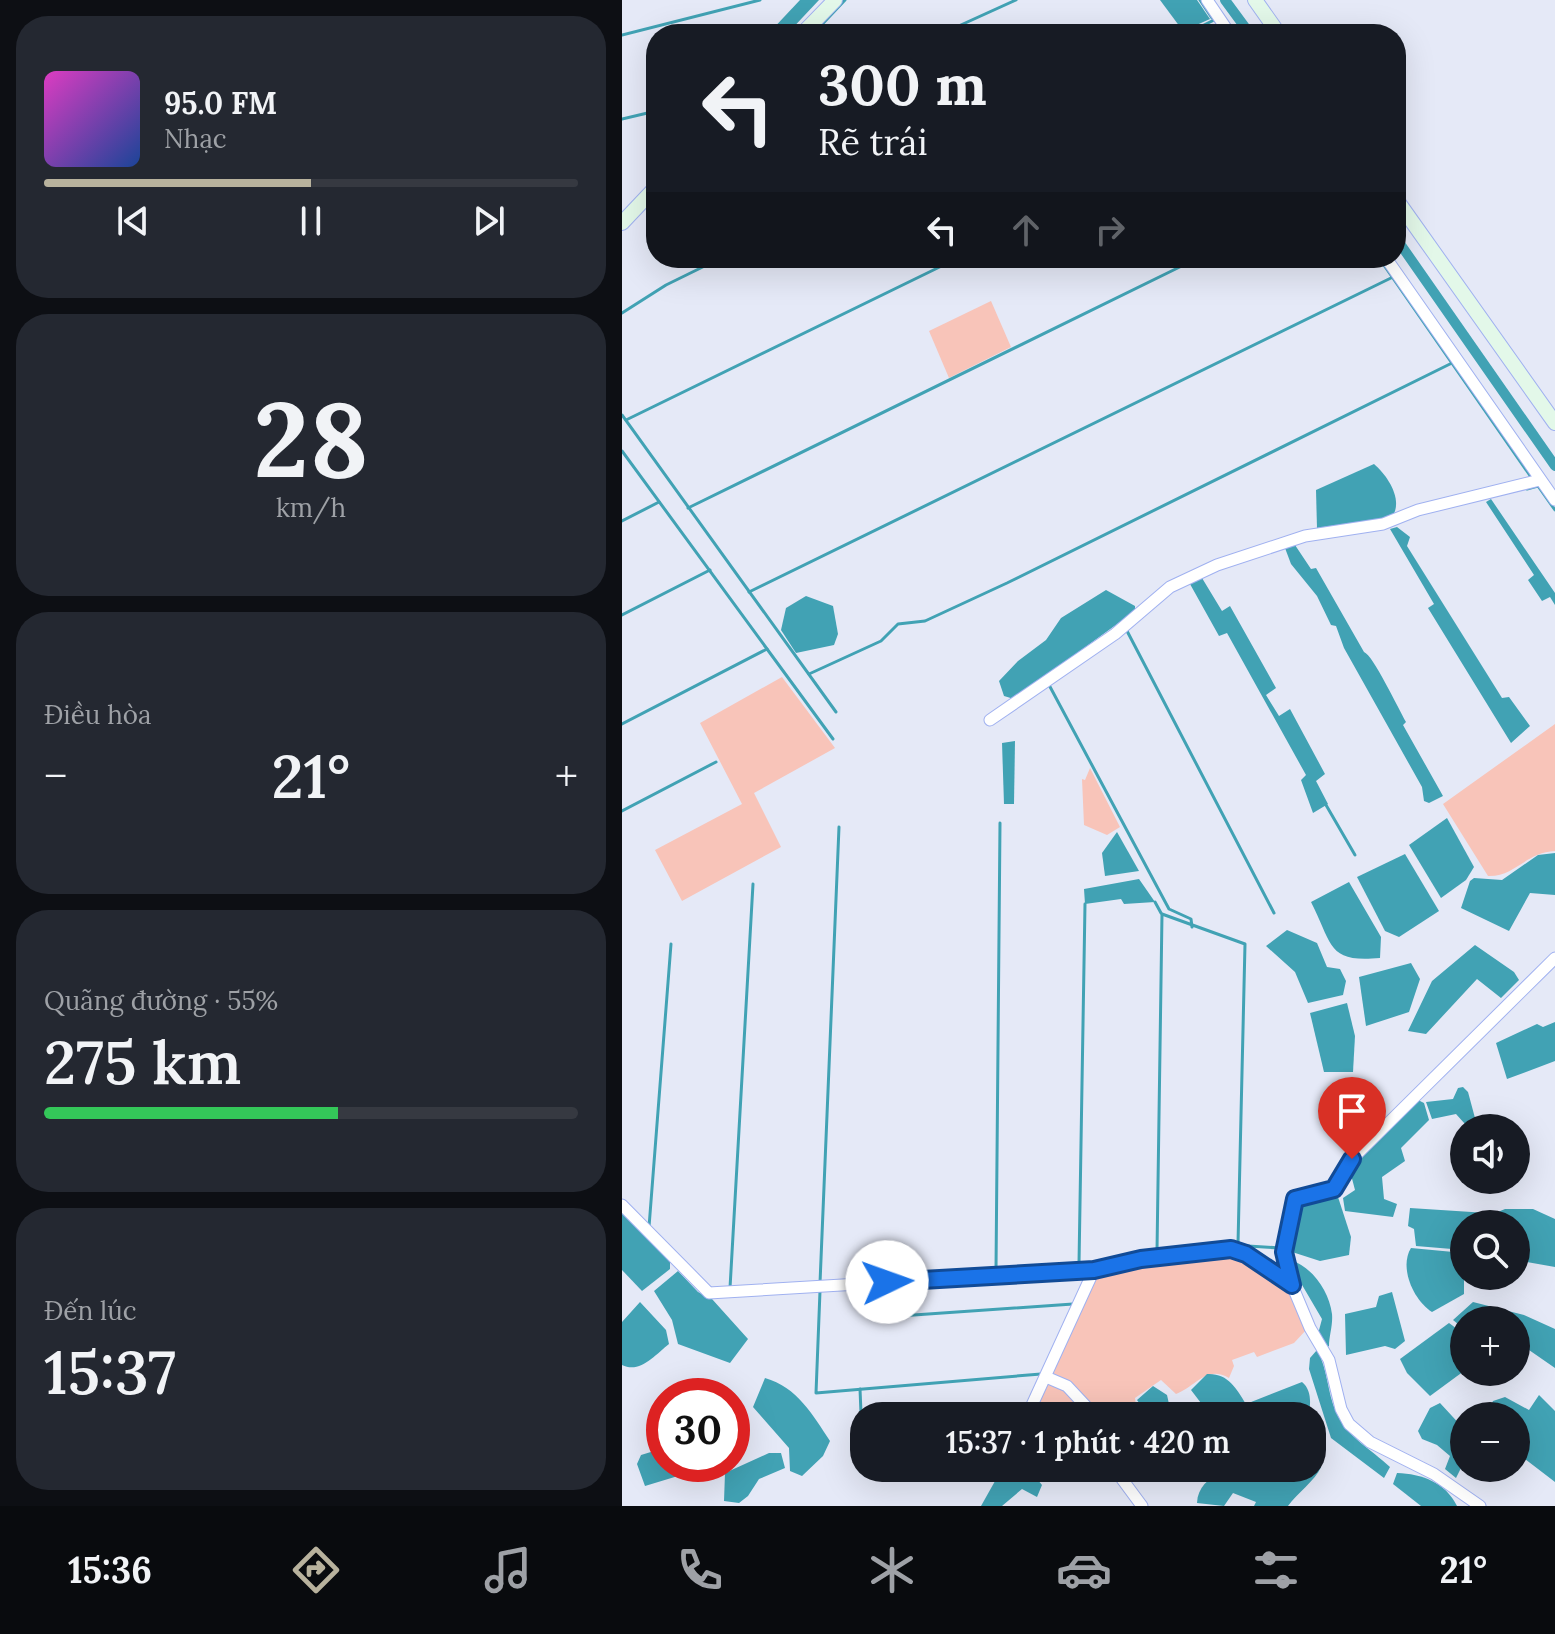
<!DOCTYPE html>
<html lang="vi">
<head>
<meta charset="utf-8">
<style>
	body { margin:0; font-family:Lora,serif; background:#242831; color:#f1f3f6; height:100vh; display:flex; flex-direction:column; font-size:30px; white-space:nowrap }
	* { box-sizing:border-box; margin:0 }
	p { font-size:26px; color:#9ea1a6 }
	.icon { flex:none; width:44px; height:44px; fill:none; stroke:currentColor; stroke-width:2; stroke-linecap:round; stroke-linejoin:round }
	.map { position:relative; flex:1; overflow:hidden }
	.drawer { display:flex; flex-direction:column; gap:16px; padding:16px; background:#0d0f14; width:622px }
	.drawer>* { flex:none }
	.banner { position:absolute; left:24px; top:24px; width:760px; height:244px; border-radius:32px; box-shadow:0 8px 32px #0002; background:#171b24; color:#f1f3f6; overflow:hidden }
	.fabs { position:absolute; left:828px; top:1114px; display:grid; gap:16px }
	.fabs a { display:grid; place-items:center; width:80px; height:80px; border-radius:50%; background:#171b24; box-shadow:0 8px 32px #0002; font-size:40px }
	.speed { position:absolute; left:24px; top:1378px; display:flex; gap:16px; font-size:40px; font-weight:700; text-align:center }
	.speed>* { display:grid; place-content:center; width:104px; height:104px; border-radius:50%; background:#171b24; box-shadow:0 8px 32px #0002; line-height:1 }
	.speed .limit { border:12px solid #d22; background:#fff; color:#111 }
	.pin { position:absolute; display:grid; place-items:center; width:68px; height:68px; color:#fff; margin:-82px -34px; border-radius:50% 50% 50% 0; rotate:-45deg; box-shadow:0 0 8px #0007 }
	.pin .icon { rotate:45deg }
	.me { position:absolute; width:88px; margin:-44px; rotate:87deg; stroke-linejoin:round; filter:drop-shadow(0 0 6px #0008) }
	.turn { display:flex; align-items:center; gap:28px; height:168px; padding:0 40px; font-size:36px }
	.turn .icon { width:104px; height:104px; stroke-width:2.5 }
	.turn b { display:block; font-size:56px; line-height:68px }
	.lanes { display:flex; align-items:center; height:76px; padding:0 40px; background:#0003; justify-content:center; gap:40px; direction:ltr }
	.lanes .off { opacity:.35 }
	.big { font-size:60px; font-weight:600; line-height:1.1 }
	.drawer .card { flex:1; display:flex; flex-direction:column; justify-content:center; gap:12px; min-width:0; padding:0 28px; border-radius:32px; background:#242831 }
	.drawer .dial { align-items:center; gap:0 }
	.dial b { font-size:104px; line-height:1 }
	.song { display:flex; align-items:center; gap:24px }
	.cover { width:96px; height:96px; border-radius:12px; background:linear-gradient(135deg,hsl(310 70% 55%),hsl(220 70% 35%)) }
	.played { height:8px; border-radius:4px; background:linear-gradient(90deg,#b8b29d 50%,#363941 50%) }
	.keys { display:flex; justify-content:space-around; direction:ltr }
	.heat { display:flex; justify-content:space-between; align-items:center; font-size:44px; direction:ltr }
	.charge { height:12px; border-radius:6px; background:linear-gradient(90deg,#34c759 55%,#363941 0) }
	.trip { position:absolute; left:228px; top:1402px; width:476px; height:80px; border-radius:32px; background:#171b24; box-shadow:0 8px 32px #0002; font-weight:600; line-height:80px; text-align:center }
	.menu { display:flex; height:128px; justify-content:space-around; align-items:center; background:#090b0e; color:#9ea1a6 }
	.menu .icon { width:56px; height:56px }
	.menu .active { color:#b8b29d }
	.menu b { font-size:36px; color:#f1f3f6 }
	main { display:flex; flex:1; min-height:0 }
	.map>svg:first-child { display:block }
	.green { fill:#f8c4b9 }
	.water { fill:#41a2b4 }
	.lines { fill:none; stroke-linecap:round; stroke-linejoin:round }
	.stream { stroke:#41a2b4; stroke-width:3 }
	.canal { stroke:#41a2b4; stroke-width:10 }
	.street-casing { stroke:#a0b1f0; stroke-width:13 }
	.secondary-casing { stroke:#a0b1f0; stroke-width:16 }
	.street { stroke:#fff; stroke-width:11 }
	.secondary { stroke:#e3f8e9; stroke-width:14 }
	.route-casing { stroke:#114b97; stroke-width:20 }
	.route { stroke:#1a73e8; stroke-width:14 }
</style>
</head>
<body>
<main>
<section class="drawer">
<div class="card">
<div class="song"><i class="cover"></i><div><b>95.0 FM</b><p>Nhạc</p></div></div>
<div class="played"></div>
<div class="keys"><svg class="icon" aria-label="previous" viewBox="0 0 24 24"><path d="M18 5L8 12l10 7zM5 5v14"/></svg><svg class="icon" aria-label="pause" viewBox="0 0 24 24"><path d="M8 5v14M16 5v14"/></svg><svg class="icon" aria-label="next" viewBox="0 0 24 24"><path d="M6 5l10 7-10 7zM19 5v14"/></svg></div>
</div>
<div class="card dial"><b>28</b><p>km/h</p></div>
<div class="card"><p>Điều hòa</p>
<div class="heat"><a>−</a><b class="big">21°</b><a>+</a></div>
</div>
<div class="card"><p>Quãng đường · 55%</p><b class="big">275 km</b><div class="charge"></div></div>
<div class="card"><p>Đến lúc</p><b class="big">15:37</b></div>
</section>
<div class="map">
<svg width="933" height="1506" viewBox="0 0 933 1506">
	<rect width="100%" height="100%" fill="#e5e9f7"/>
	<g class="green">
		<path d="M369,301L389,347L327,378L307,331Z"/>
		<path d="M160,677L213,748L132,793L159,847L60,901L33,850L120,804L78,723Z"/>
		<path d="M933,724V851C904,852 893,877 866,876L821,804Z"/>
		<path d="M468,768L498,827L485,835L462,825L460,779L463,780Z"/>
		<path d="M610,1251L664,1282L685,1329L672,1343L635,1357L632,1352L610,1360L612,1366L607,1378C584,1365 575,1386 554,1394L539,1380L513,1398L514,1406L526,1416H475L427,1376L469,1282L485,1269Z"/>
		<path d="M425,1379L444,1388L470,1416H407Z"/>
	</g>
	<g class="water">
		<path d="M178,0H197L165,34H146Z"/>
		<path d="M538,0H575L588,19L561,31Z"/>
		<path d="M752,464C765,475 782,500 770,517L695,528L694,490Z"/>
		<path d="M869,499L933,593V605L928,597L920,601L906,580L912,575L864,502Z"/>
		<path d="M775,527L788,537L785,546L880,698L887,697L908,726L889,743L806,608L812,604L768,529Z"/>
		<path d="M673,545L689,569L694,568L742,652C751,655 776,708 784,722L781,725L821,796L807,803L802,801L800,787L722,648L714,626L709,625L695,596L669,564L663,548Z"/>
		<path d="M580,578L600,611L608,606L654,688L644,695L657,716L668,709L703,774L694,781L706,804L691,813L679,780L684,775L605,633L597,636L568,584Z"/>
		<path d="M484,590L513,606V611L392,699L382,696L377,681L396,661L424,640L439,618Z"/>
		<path d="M184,596L211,606L216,634L212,645L174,653L159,630L164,608Z"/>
		<path d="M393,741L392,804H382L380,743Z"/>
		<path d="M825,818L852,867L844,880L819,898L787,845Z"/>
		<path d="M495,832L517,871L483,876L480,853Z"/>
		<path d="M933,853V895L908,893L887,931L839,908L848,881L852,878L880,880L916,855Z"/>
		<path d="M783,854L817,911L777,937L763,931L735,877Z"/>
		<path d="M517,879L533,902L502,904L499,899L463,904L462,889Z"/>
		<path d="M727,882L759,937L758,958C705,963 711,945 689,902Z"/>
		<path d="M665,930L695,943L705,967L718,969L724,981L721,995L686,1003L673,972L644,946Z"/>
		<path d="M853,945L892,972L897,980L879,998L855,979L804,1034L786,1031L810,981Z"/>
		<path d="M789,963L798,979L787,1012L744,1026L737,977Z"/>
		<path d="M725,1003L733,1036L731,1072H702L688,1013Z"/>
		<path d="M933,1022V1061L885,1079L874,1043L915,1024L921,1027Z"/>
		<path d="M841,1087L846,1092L853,1118L843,1124L834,1114L810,1119L804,1102L831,1099L836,1088Z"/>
		<path d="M796,1100L802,1103L807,1120L779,1148L783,1161L760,1177L762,1199L775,1204L771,1217L723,1211L721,1198L733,1190L728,1171L731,1164Z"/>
		<path d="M706,1195L716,1197L729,1237L727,1255L698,1261L667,1251L675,1203L679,1198Z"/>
		<path d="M788,1208L865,1213V1224H842V1250L794,1246L792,1229L786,1226Z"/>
		<path d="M0,1209L48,1262V1269L20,1291L0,1270Z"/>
		<path d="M883,1209H911L933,1219V1267L894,1260V1224H869L871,1214Z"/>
		<path d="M789,1248L842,1253V1294L810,1312C791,1300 777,1267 789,1248Z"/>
		<path d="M669,1260C691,1268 707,1291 710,1314C711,1325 707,1336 707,1346L704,1348L696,1334L700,1319L666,1261Z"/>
		<path d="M56,1271L76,1292L90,1299L126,1339L108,1363L56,1344L50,1320L32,1291Z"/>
		<path d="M770,1292L783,1341L773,1349L763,1346L724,1355L723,1314L754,1307L757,1296Z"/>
		<path d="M18,1302L44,1330L47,1344C33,1355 18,1374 0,1365V1322Z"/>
		<path d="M851,1302L902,1315L933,1329V1368L907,1350L894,1347V1320H842V1329L831,1320Z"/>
		<path d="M827,1323L842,1334V1371L808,1396L785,1373L778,1359Z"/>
		<path d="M695,1350C706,1369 705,1392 714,1412C725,1437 749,1449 768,1467L762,1478L709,1438L687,1369L688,1358Z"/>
		<path d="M585,1374C606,1373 614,1388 624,1404L680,1382C689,1389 689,1402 687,1413L581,1416L582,1407L569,1390Z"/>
		<path d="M143,1378C175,1387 191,1415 208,1441L201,1456L180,1476L168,1471L167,1448L131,1407Z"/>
		<path d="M531,1386L545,1395L547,1404L575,1416H527L515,1400Z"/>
		<path d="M917,1395L933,1411V1482L894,1452V1416H864L871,1401L883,1397L907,1410Z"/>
		<path d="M818,1403L842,1429V1462L834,1478L823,1469L828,1456L815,1445L800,1439L796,1431L808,1408Z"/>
		<path d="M42,1448V1464H78L79,1469L23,1486L15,1464L19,1455Z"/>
		<path d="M147,1453H159L163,1468L137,1479L126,1496L117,1503L102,1501L103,1473Z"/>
		<path d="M692,1453L699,1467C693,1481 675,1493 666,1506H632L634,1502L611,1493L602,1506L575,1503C578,1457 659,1468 690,1468Z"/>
		<path d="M386,1468H406L420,1485L415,1497L400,1489L380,1506H359L377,1474Z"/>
		<path d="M775,1473C800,1474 823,1482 835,1506H799L771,1484Z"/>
	</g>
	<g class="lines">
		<g class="stream">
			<path d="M578,0L590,18"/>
			<path d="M191,34L223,0"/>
			<path d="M319,34L394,0"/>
			<path d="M564,34L592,20"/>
			<path d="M0,35L138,0"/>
			<path d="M0,119L34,111"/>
			<path d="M757,258L909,477"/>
			<path d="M0,313L44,285L99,258"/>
			<path d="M0,415L214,712"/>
			<path d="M4,420L336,258"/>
			<path d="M0,451L211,739"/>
			<path d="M905,489L916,486L933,510"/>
			<path d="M66,508L576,258"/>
			<path d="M0,521L37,502"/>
			<path d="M127,592L771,277"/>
			<path d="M0,615L88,570"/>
			<path d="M504,629L652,913"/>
			<path d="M187,674L259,641L276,624L303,621L385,583L830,363"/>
			<path d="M426,683L547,909L569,919L570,927"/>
			<path d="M0,724L145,649"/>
			<path d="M704,805L733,855"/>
			<path d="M0,811L94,762"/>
			<path d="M533,902L539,913"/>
			<path d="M27,1227L49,944"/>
			<path d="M610,1245L658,1248"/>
			<path d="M535,1251L540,914L623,944L616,1244"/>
			<path d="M636,1256L645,1260"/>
			<path d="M457,1264L463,904"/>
			<path d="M374,1270L378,823"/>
			<path d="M384,1270L487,1262L523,1252L559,1249"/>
			<path d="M198,1283L217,827"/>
			<path d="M108,1288L131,884"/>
			<path d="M198,1291L194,1393L419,1374"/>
			<path d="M263,1317L451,1304"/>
			<path d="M238,1389L239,1413"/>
			<path d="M237,1451L242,1450"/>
		</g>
		<g class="canal">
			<path d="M603,0L628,34"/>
			<path d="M774,238L933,466"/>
		</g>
		<defs>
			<g id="street">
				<path d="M585,0L608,34"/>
				<path d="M764,258L933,500"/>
				<path d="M368,720L493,634L548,587L595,565L683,536L761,524L796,510L918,480"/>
				<path d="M0,1205L87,1293L472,1270L405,1416"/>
				<path d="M472,1270L585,1250L609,1249L624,1254L670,1285L688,1328L707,1360L719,1409L727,1424L748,1442L812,1474L858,1506"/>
				<path d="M670,1285L662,1259L674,1196L716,1186L730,1159L933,958"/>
				<path d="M424,1377L445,1386L473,1416"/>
				<path d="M498,1468L500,1479L520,1506"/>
			</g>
			<g id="secondary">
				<path d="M633,0L657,34"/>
				<path d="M180,34L213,0"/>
				<path d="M774,199L933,423"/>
				<path d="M0,223L34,187"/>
			</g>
		</defs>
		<use href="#street" class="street-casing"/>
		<use href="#secondary" class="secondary-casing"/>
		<use href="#street" class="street"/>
		<use href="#secondary" class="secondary"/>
	</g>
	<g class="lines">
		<defs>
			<path id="route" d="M265,1282L472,1270L519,1259L609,1249L624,1254L670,1285L662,1252L673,1199L712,1189L730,1159"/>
		</defs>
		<use href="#route" class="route-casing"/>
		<use href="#route" class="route"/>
	</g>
</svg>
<div class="fabs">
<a><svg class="icon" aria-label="sound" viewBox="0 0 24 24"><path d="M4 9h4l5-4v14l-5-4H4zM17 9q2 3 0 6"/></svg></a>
<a><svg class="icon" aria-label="search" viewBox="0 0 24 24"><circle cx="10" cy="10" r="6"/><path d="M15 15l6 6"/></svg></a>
<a>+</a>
<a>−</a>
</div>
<div class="speed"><div class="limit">30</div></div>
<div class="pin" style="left:730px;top:1159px;background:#d93025"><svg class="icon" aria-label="arrive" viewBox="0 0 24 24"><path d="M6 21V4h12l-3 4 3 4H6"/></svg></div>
<svg class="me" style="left:265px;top:1282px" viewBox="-20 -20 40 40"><circle r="19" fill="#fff"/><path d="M0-13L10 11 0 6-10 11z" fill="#1a73e8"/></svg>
<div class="trip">15:37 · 1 phút · 420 m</div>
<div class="banner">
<div class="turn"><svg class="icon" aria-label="left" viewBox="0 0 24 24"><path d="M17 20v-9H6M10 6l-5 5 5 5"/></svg><div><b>300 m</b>Rẽ trái</div></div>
<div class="lanes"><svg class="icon" aria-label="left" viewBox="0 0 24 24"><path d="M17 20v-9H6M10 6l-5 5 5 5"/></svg><svg class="icon off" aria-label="ahead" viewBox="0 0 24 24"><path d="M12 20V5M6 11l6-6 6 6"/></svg><svg class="icon off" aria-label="right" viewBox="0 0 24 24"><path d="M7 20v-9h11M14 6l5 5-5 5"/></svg></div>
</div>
</div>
</main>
<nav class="menu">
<b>15:36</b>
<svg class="icon active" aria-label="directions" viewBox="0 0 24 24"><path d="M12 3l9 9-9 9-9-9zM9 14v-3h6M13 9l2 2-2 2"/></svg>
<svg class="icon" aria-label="music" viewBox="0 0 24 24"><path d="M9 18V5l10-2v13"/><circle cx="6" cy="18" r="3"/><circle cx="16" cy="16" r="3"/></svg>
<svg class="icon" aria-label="phone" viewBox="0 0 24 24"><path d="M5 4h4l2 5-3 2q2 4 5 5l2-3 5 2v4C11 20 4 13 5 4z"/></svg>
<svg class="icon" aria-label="climate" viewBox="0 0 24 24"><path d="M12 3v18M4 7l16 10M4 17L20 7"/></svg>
<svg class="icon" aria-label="car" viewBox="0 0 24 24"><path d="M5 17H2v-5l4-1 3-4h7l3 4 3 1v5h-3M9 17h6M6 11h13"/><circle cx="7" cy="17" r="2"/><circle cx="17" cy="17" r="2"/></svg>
<svg class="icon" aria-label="filters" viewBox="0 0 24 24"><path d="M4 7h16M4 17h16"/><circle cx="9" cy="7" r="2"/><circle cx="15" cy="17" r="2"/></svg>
<b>21°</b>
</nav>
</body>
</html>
